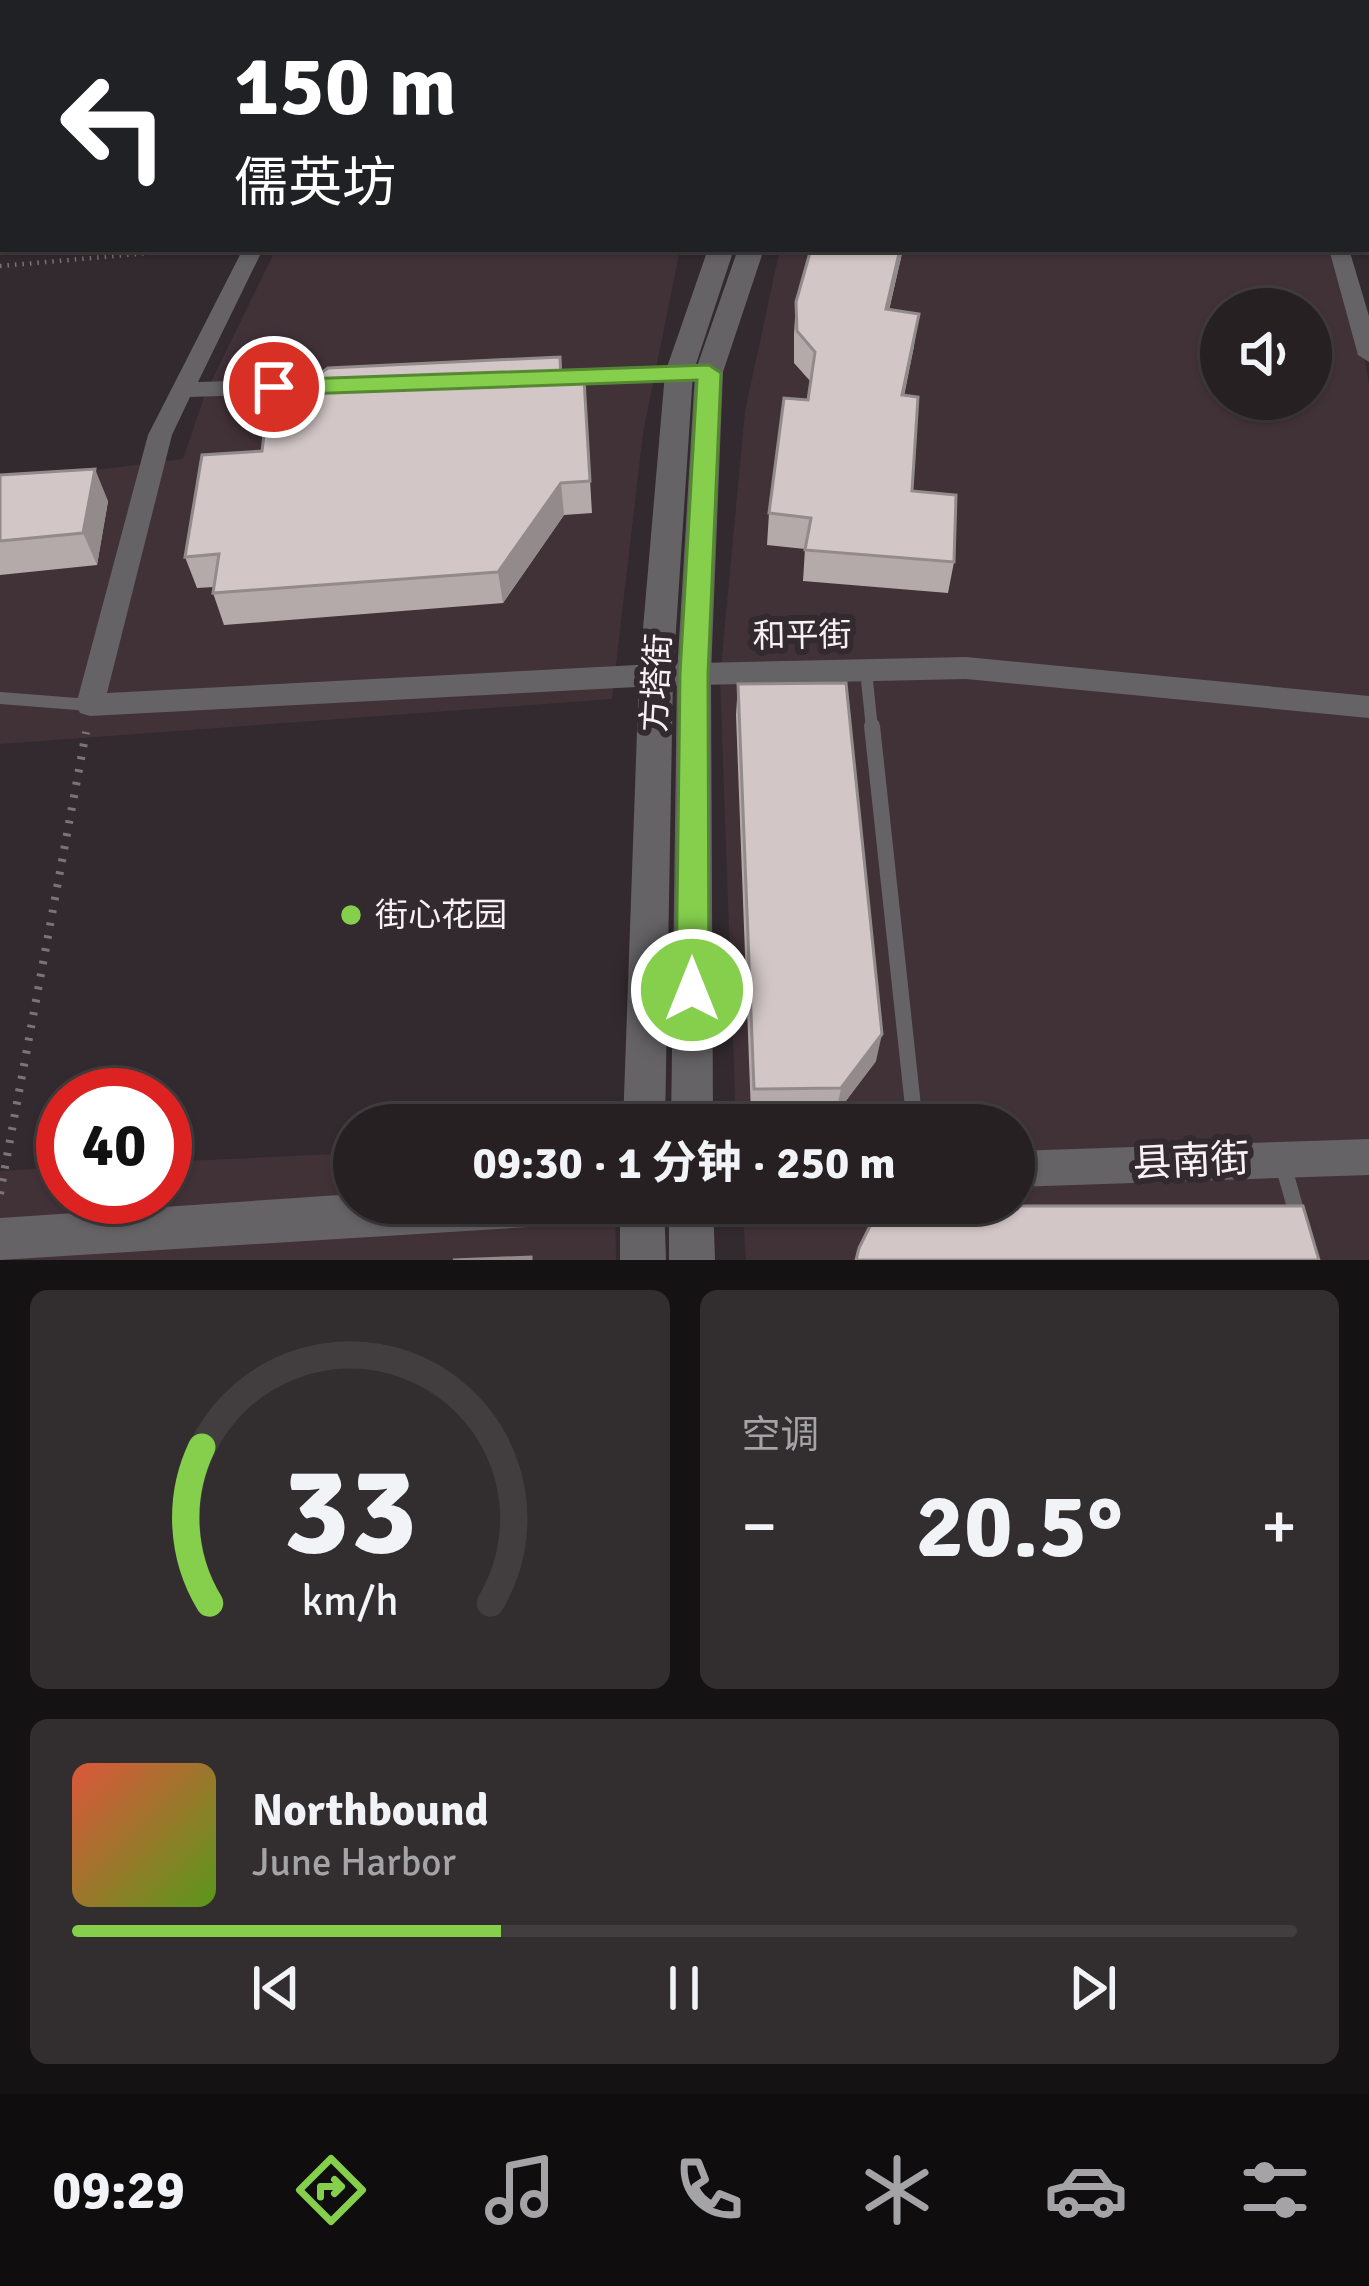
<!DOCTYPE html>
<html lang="zh">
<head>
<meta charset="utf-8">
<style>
	body { margin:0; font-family:Signika,"Noto Sans SC",sans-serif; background:#322d2f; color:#f1f3f6; height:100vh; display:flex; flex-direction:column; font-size:45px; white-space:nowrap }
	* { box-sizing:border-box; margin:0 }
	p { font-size:39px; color:#a4a3a5 }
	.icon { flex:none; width:66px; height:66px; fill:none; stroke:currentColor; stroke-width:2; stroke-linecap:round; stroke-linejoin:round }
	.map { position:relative; height:1260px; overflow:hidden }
	.panel { display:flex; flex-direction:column; gap:30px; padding:30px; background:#151213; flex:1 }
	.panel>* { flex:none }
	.top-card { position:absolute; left:0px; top:0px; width:1371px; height:252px; box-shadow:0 3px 9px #0004,0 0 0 3px #423e40; background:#202124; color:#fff; overflow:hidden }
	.fabs { position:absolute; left:1200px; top:288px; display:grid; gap:24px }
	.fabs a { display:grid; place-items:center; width:132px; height:132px; border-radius:50%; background:#262022; box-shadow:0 3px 9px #0004,0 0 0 3px #423e40; font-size:60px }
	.speed { position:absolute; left:36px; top:1068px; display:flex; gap:24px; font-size:60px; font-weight:700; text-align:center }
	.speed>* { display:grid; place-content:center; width:156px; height:156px; border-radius:50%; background:#262022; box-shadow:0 3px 9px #0004,0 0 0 3px #423e40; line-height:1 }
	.speed .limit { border:18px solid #d22; background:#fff; color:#111 }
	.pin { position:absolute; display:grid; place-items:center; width:102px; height:102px; color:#fff; margin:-51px; border:6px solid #fff; border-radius:50%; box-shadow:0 3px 12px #0007 }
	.me { position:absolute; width:132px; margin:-66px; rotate:0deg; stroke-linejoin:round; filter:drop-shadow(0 0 9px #0008) }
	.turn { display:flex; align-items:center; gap:42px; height:252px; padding:0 36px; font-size:54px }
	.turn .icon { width:156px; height:156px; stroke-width:2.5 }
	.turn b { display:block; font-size:84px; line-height:102px }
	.big { font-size:90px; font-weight:700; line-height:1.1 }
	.panel .widget { flex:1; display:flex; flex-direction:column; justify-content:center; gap:18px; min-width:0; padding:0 42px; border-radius:18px; background:#322d2f }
	.panel .dial { align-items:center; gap:0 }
	.dial svg { height:312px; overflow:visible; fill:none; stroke:#423e40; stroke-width:7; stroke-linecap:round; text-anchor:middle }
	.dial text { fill:#f1f3f6; stroke:none }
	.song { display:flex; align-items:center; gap:36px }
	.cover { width:144px; height:144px; border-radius:18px; background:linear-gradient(135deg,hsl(10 70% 55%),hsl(90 70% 35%)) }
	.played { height:12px; border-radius:6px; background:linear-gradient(90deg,#85cf4d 35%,#423e40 35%) }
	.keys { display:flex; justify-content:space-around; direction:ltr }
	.heat { display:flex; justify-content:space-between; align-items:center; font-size:66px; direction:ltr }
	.panel .tiles { flex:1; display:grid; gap:30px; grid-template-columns:1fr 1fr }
	.widget:last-child { grid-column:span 2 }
	.trip { position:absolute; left:333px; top:1104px; width:702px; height:120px; border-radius:60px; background:#262022; box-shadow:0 3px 9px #0004,0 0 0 3px #423e40; font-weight:700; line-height:120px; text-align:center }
	.dock { display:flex; height:192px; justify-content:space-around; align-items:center; background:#0f0d0e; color:#a4a3a5 }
	.dock .icon { width:84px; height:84px }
	.dock .on { color:#85cf4d }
	.dock b { font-size:54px; color:#f1f3f6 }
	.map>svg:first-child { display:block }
	.built { fill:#413238; fill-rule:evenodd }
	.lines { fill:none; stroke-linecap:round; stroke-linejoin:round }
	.path-far1 { stroke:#7b7477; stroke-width:4.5; stroke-dasharray:1.5 6; stroke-linecap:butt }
	.path { stroke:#7b7477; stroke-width:8; stroke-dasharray:3 10; stroke-linecap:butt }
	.service-far1 { stroke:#656366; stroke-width:12 }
	.service { stroke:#656366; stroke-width:16 }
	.minor { fill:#656366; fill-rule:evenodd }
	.tertiary { fill:#656366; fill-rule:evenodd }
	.primary { fill:#9d979e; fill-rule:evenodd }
	.wall { fill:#b5aaaa }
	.shaded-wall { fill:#938b8b }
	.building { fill:#d2c6c6; stroke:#938b8b; stroke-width:3 }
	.route { fill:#85cf4d; stroke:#568732; stroke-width:3 }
	.poi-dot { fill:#85cf4d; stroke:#322a2e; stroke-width:4.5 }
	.labels { text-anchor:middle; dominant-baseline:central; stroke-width:12; stroke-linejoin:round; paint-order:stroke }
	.street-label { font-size:33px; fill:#f7f1f3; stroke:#322a2e }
	.poi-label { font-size:33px; fill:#f7f1f3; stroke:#322a2e; text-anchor:start }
	.near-street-label { font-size:39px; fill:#f7f1f3; stroke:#322a2e }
</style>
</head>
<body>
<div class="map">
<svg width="1369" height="1260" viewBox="0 0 1369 1260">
	<rect width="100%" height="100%" fill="#322a2e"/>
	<g class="built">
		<path d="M276,249H680L643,433L612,699L0,744V482L183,459L205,394Z"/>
		<path d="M780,249H1345L1369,384V1260H746L742,1203H1014V1125H736L720,678L745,411ZM1221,309H1311V399H1221Z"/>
		<path d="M354,1153V1203H615L616,1260H0V1171L63,1167V1197H165V1162Z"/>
	</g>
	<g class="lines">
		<path class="path-far1" d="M0,266L195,249"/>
		<path class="path" d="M0,1194L86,732"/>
		<g class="service-far1">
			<path d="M866,671L872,729"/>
			<path d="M0,698L90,705"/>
		</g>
		<g class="service">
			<path d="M872,726L915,1125"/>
			<path d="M1282,1161L1299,1221"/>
		</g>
		<g class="minor">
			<rect x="1368" y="126" width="1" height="12"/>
			<path d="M243,249H263L198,382L339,378L351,385L339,392L190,397L172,435L107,693L656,664L966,657L1369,696V718L966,679L656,686L90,716L80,713L76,705L148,435Z"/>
			<path d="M1329,249H1349L1369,316V362L1358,355Z"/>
			<path d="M699,366L707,368V378L528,385L517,378L528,371Z"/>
			<path d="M1369,1139V1175L1014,1187V1151Z"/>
		</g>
		<g class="tertiary">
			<path d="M708,249H734L693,373L673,675L665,1125H623L639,675L665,373Z"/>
			<path d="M738,249H764L723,372L711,674L713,1125H671L677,674L695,372Z"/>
			<path d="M354,1194V1203H582L576,1219L560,1225L0,1260V1218Z"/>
			<path d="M620,1203H664L666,1260H620Z"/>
			<path d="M669,1203H713L715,1260H669Z"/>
		</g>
		<g class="primary">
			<path d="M808,0H864L866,3H810Z"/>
			<path d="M1000,0H1058L1060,3H1002Z"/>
			<rect x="1368" y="21" width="1" height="12"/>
		</g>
	</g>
	<g class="wall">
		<path d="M811,249H903L889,310L914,346L904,396L912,491L954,562L948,593L803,581L805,549L767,545L769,513L808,400L811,382L794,363V334L796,302Z"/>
		<path d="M584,379L592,513L564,515L503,603L224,625L213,593L214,587L197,588L185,557L262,451L562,380Z"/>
		<path d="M0,475L108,501L97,565L0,575Z"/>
		<path d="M738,684L876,1061L836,1114H751L736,715Z"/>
	</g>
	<g class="shaded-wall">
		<path d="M900,249H903L882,341L886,309Z"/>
		<path d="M919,314L914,346L897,427L902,395Z"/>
		<path d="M95,469L108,501L97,565L83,533Z"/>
		<path d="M561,483L564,515L503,603L498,572Z"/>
		<path d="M882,1034L876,1061L836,1114L841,1088Z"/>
	</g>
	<g class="building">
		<path d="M0,0H36L32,3H3V29L0,31Z"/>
		<path d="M417,0H658L659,3H415Z"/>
		<path d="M967,0H981L1019,3H959Z"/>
		<rect x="0" y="125" width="3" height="58"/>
		<path d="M811,249H900L886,309L919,314L902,395L918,397L912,491L956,495L954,562L805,550L811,518L769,513L784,398L808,400L815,352L797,331L796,302Z"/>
		<path d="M560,357L561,380L584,379L590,481L561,483L498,572L213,593L219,554L185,557L202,455L262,451L267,411L328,368Z"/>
		<path d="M95,469L83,533L0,541V475Z"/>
		<path d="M846,683L882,1034L841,1088L754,1089L738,684Z"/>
		<path d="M911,1206H1303L1319,1260H856L859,1248L873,1220Z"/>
		<path d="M531,1257V1260H453Z"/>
	</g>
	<path class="route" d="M709,365L721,373L708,674L709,990L704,1000L692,1005L680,1000L676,990L680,674L697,380L274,395L262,387L274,380Z"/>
	<circle class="poi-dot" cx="351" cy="915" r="12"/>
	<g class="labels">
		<g class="street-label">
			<text transform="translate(802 636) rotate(-1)">和平街</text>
			<text transform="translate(657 683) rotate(-87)">方塔街</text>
		</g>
		<g class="poi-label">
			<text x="375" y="915">街心花园</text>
		</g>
		<g class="near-street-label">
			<text transform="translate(1191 1161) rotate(-3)">县南街</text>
		</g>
	</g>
</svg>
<div class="fabs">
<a><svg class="icon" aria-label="sound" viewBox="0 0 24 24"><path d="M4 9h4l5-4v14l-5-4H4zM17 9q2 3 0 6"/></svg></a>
</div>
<div class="speed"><div class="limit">40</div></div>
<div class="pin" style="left:274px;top:387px;background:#d93025"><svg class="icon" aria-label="arrive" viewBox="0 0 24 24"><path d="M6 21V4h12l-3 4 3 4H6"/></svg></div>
<svg class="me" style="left:692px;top:990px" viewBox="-20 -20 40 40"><circle r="17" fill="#85cf4d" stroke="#fff" stroke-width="3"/><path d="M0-11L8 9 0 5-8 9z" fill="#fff"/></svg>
<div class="trip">09:30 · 1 分钟 · 250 m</div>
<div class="top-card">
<div class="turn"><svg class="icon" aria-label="left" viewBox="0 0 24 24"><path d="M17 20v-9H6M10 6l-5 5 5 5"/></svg><div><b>150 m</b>儒英坊</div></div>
</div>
</div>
<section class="panel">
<div class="tiles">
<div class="widget dial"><svg viewBox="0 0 100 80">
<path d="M14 69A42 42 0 1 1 86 69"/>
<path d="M14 69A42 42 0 0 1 12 29" stroke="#85cf4d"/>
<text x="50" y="56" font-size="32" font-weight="700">33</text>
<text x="50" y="72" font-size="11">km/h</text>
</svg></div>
<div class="widget"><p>空调</p>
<div class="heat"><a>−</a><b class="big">20.5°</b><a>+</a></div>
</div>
<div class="widget">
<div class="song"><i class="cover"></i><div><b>Northbound</b><p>June Harbor</p></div></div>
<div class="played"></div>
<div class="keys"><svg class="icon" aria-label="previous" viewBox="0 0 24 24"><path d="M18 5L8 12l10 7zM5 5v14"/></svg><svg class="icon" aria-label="pause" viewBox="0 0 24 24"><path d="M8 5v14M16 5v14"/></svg><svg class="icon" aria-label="next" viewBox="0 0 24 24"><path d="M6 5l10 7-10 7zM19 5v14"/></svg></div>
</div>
</div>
</section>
<nav class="dock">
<b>09:29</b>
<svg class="icon on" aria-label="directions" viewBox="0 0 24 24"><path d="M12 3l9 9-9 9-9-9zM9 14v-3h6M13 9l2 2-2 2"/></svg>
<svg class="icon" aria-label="music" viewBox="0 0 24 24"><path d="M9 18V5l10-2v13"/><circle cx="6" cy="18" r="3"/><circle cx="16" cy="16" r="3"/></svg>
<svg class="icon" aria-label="phone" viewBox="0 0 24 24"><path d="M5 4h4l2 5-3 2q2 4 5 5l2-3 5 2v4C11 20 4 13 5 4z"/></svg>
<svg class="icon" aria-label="climate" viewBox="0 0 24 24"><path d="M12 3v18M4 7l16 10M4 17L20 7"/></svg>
<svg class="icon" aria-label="car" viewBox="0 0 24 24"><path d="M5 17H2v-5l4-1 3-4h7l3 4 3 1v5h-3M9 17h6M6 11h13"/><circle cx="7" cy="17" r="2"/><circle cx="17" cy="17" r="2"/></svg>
<svg class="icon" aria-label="filters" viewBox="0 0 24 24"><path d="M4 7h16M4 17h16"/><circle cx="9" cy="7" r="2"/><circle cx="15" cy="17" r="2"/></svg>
</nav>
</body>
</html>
